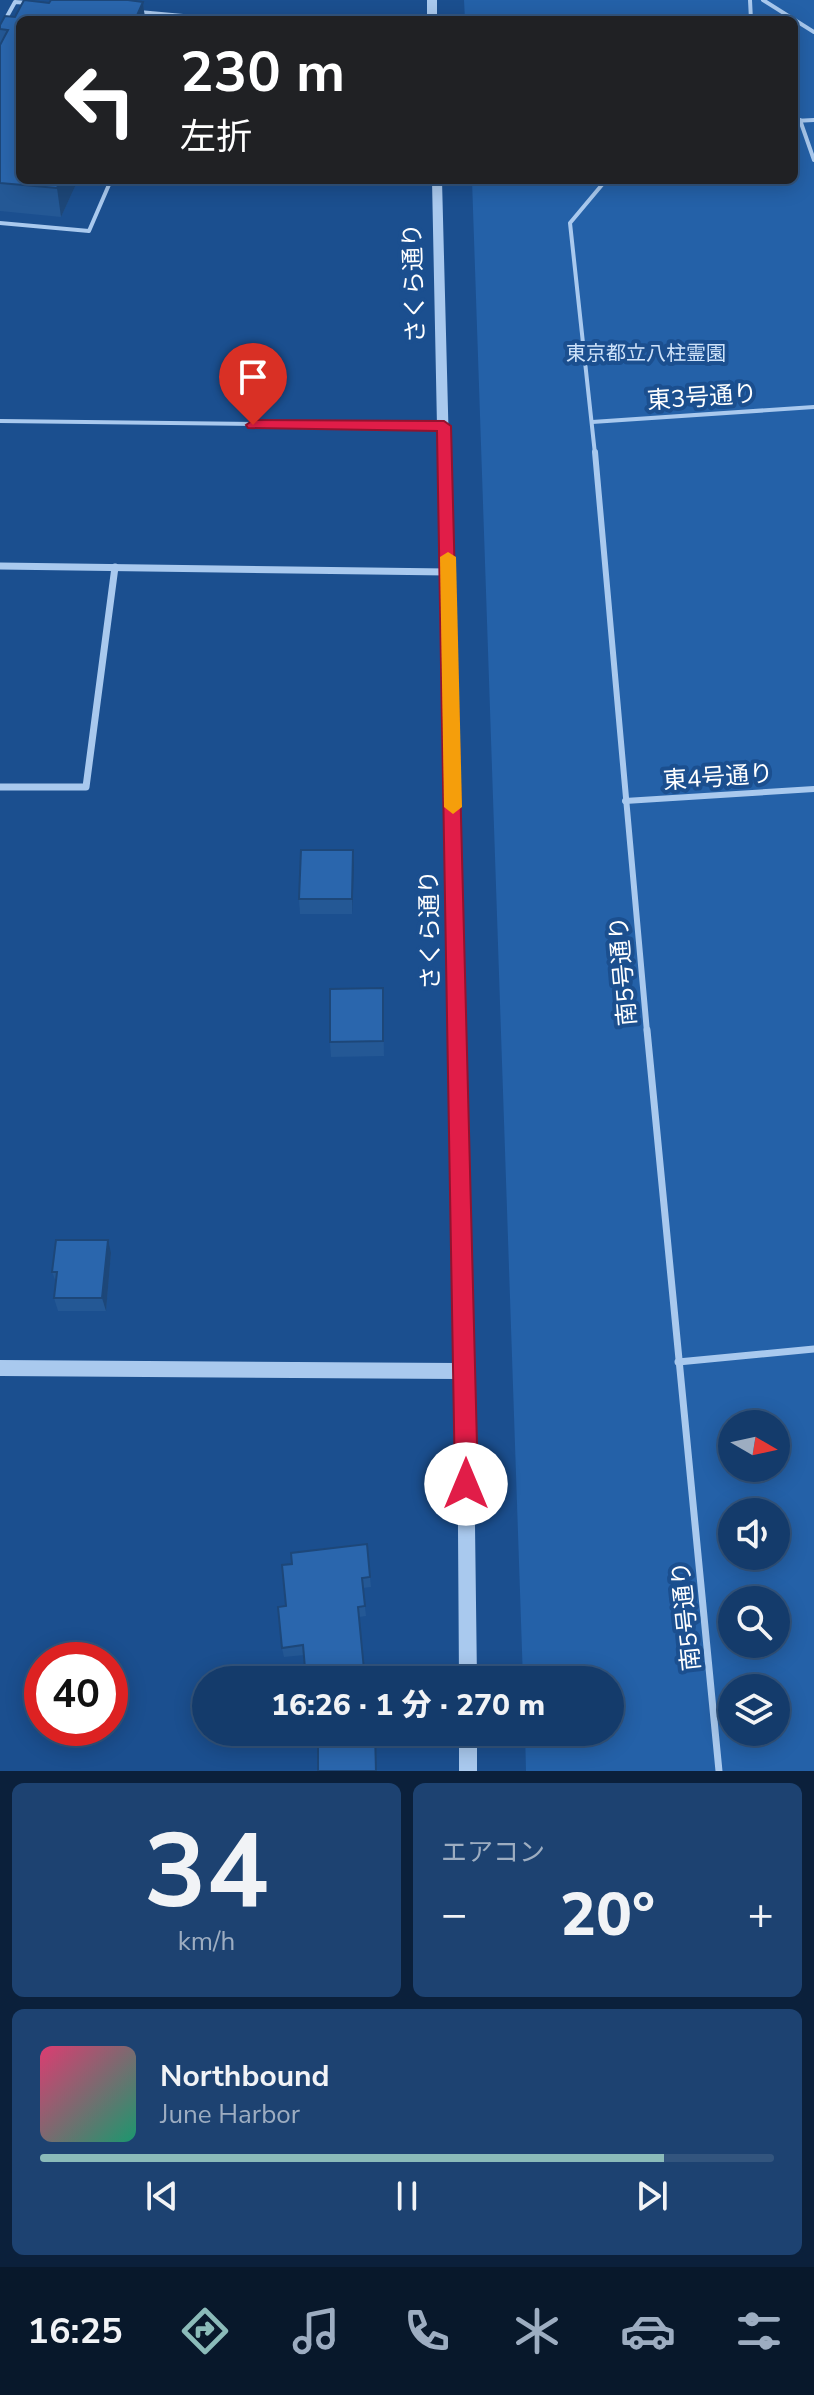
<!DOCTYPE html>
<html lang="ja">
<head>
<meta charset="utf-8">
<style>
	body { margin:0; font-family:"Nunito Sans","Noto Sans JP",sans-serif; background:#1d4271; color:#f1f3f6; height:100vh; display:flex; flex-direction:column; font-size:30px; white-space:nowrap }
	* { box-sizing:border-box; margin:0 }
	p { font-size:26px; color:#9dadc1 }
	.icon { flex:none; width:44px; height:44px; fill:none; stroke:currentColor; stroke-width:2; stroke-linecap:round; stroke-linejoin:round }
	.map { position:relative; height:1771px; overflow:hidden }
	.sheet { display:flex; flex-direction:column; gap:12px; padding:12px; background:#0b203b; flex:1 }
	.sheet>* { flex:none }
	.hud { position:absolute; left:16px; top:16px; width:782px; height:168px; border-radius:12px; box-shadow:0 4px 20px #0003,0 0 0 2px #33557e; background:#202124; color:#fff; overflow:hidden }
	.needle { width:52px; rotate:99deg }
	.controls { position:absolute; left:718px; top:1410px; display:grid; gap:16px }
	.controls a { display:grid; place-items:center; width:72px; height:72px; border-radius:50%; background:#143b6b; box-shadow:0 4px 20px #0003,0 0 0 2px #33557e; font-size:40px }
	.speed { position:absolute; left:24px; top:1642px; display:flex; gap:16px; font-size:40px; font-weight:700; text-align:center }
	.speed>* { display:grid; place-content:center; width:104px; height:104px; border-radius:50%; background:#143b6b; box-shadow:0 4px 20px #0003,0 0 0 2px #33557e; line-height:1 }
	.speed .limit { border:12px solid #d22; background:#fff; color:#111 }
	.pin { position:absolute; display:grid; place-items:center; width:68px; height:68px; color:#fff; margin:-82px -34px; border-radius:50% 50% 50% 0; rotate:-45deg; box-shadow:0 0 8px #0007 }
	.pin .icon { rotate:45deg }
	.me { position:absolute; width:88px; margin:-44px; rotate:0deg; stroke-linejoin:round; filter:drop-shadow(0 0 6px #0008) }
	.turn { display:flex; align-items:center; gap:28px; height:168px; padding:0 32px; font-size:36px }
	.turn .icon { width:104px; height:104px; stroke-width:2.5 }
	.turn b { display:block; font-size:56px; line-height:68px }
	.big { font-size:60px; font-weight:800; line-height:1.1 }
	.sheet .tile { flex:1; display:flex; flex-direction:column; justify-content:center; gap:12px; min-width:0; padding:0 28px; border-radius:12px; background:#1d4271 }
	.sheet .dial { align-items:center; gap:0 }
	.dial b { font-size:104px; line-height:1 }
	.song { display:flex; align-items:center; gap:24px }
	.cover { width:96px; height:96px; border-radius:12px; background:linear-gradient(135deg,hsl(340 70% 55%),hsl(160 70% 35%)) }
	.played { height:8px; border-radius:4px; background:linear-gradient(90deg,#8bbbb9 85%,#33557e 85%) }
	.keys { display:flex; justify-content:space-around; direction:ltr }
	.heat { display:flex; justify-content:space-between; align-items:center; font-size:44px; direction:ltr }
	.sheet .tiles { flex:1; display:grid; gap:12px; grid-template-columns:1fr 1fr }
	.tile:last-child { grid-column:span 2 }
	.trip { position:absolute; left:192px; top:1666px; width:432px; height:80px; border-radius:40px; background:#143b6b; box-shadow:0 4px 20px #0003,0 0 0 2px #33557e; font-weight:800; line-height:80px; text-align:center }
	.dock { display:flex; height:128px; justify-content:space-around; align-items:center; background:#08182b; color:#9dadc1 }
	.dock .icon { width:56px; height:56px }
	.dock .active { color:#8bbbb9 }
	.dock b { font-size:36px; color:#f1f3f6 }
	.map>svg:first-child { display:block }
	.green { fill:#2461a8; fill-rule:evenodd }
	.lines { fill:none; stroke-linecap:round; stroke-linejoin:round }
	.service-far2 { stroke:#a9c9ee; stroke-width:4 }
	.service-far1 { stroke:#a9c9ee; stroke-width:6 }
	.service { stroke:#a9c9ee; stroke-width:7 }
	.minor { stroke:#a9c9ee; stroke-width:7 }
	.tertiary { fill:#a9c9ee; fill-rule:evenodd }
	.wall { fill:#245895 }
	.shaded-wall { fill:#1d4779 }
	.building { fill:#2a66ad; stroke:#1d4779; stroke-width:2 }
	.route { fill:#e11d48; stroke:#92132f; stroke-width:2 }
	.slow { fill:#f59e0b }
	.labels { text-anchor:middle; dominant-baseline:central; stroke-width:8; stroke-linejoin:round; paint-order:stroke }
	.far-park-label { font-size:20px; fill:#cfe3fa; stroke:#1b4f8f }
	.street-label { font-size:24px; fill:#fff; stroke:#1b4f8f }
</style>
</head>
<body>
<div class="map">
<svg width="814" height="1771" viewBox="0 0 814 1771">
	<rect width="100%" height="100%" fill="#1b4f8f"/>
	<path class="green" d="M464,0H814V1771H526L525,1732H610V1680H523L472,180H794V20H465ZM732,1424H776V1468H732ZM732,1512H776V1556H732ZM732,1600H776V1644H732ZM732,1688H776V1732H732Z"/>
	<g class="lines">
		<g class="service-far2">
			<path d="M750,0L751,20"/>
			<path d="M763,0L814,32"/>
			<path d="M139,12L183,16L190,20"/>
			<path d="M0,29L15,2L28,3"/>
			<path d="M800,120L814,160"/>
			<path d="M794,121L814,120"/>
			<path d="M0,223L89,231L111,180"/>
			<path d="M0,421L444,426"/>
			<path d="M592,422L814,407"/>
			<path d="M595,454L570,223L606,180"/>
		</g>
		<g class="service-far1">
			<path d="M595,452L647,1032"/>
			<path d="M625,801L814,789"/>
		</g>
		<g class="service">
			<path d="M647,1030L719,1771"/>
			<path d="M678,1362L814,1349"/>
		</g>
		<g class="minor">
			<path d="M0,566L447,572"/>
			<path d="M0,787H86L115,567"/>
		</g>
		<g class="tertiary">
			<rect x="427" y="0" width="10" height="20"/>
			<path d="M432,180H442L473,1371L477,1680H459L457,1379L0,1376V1360L456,1363Z"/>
			<rect x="459" y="1732" width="18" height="39"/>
		</g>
	</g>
	<g class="wall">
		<path d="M136,1L143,2L145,20H20L78,180L61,217L0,211V25L15,17L49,3Z"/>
		<path d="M353,850L352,914H300L299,899Z"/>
		<path d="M383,988L384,1056L331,1057L330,1042Z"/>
		<path d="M111,1253L106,1311H58L54,1298L56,1282L52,1272Z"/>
		<path d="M367,1544L371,1587L363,1588L366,1616L359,1617L304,1655L284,1657L282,1648L292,1564Z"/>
	</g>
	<g class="shaded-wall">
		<path d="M128,0H136L138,14L143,2L145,20H130Z"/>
		<path d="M60,180H78L61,217L57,188Z"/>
		<path d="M353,850L354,866L352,914V899Z"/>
		<path d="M108,1240L111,1253L106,1311L102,1298Z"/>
	</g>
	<g class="building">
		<path d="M24,0L49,3L51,0H128L143,2L135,20H20V180H60L57,188L0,183V45L8,30L0,29V25L5,16L15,17Z"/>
		<path d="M301,850H353L352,899H299Z"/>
		<path d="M383,988V1041L330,1042V989Z"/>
		<path d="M56,1240H108L102,1298H54L57,1272H52Z"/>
		<path d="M367,1544L370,1577L362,1578L365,1606L358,1607L365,1680H306L303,1645L282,1648L278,1607L286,1606L282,1565L292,1564L291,1553Z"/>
		<path d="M339,1732H375L376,1771H318V1736L339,1735Z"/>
	</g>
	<path class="route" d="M253,420L444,421L451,426L478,1484L474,1491L466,1495L458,1491L455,1484L437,431L248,428L246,425Z"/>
	<path class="slow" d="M448,552L456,557L462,807L453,814L444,807L440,557Z"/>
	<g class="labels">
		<g class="far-park-label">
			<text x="646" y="353">東京都立八柱霊園</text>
		</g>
		<g class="street-label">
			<text transform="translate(414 283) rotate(-92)">さくら通り</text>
			<text transform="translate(702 397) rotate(-4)">東3号通り</text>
			<text transform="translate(718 777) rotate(-4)">東4号通り</text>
			<text transform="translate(430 930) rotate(-91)">さくら通り</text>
			<text transform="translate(623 971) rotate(-95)">南5号通り</text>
			<text transform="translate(686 1616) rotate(-96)">南5号通り</text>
		</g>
	</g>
</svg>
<div class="controls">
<a><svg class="needle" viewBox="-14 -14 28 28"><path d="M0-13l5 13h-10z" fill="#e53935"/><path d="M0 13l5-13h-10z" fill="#9dadc1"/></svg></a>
<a><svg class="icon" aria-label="sound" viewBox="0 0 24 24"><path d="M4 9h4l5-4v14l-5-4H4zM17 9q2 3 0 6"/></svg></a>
<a><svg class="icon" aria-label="search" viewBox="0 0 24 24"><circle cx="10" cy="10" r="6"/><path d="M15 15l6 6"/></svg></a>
<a><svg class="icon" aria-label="layers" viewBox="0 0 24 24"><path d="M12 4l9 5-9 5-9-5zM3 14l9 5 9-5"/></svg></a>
</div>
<div class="speed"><div class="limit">40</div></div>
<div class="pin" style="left:253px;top:425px;background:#d93025"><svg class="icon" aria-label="arrive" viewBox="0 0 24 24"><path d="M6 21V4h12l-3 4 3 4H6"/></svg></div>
<svg class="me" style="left:466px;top:1484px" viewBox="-20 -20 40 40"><circle r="19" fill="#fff"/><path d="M0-13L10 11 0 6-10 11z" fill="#e11d48"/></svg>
<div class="trip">16:26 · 1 分 · 270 m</div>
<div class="hud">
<div class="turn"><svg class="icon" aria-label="left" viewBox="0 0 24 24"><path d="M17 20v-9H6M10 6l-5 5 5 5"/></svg><div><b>230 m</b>左折</div></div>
</div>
</div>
<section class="sheet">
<div class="tiles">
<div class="tile dial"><b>34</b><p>km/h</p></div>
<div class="tile"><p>エアコン</p>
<div class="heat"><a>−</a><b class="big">20°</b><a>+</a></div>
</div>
<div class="tile">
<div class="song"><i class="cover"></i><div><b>Northbound</b><p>June Harbor</p></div></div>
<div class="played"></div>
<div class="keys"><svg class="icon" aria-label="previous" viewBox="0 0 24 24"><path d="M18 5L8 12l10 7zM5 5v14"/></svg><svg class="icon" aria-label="pause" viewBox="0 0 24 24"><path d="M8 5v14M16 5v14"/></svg><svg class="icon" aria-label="next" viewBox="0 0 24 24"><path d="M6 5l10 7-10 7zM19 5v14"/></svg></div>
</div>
</div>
</section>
<nav class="dock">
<b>16:25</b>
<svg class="icon active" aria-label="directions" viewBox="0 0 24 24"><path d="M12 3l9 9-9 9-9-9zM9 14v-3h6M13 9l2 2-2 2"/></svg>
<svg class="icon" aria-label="music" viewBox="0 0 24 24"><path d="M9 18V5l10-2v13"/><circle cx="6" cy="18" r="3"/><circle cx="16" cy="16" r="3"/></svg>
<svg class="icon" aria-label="phone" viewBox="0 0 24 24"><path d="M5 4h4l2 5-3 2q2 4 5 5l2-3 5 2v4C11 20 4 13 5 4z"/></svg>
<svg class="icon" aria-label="climate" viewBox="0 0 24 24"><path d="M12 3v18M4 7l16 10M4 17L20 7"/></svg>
<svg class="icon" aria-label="car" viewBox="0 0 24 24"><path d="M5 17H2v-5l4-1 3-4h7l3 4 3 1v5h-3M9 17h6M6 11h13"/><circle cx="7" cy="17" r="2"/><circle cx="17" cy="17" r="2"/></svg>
<svg class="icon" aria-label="filters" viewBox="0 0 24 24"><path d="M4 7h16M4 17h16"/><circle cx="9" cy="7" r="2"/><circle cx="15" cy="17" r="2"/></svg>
</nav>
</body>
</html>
